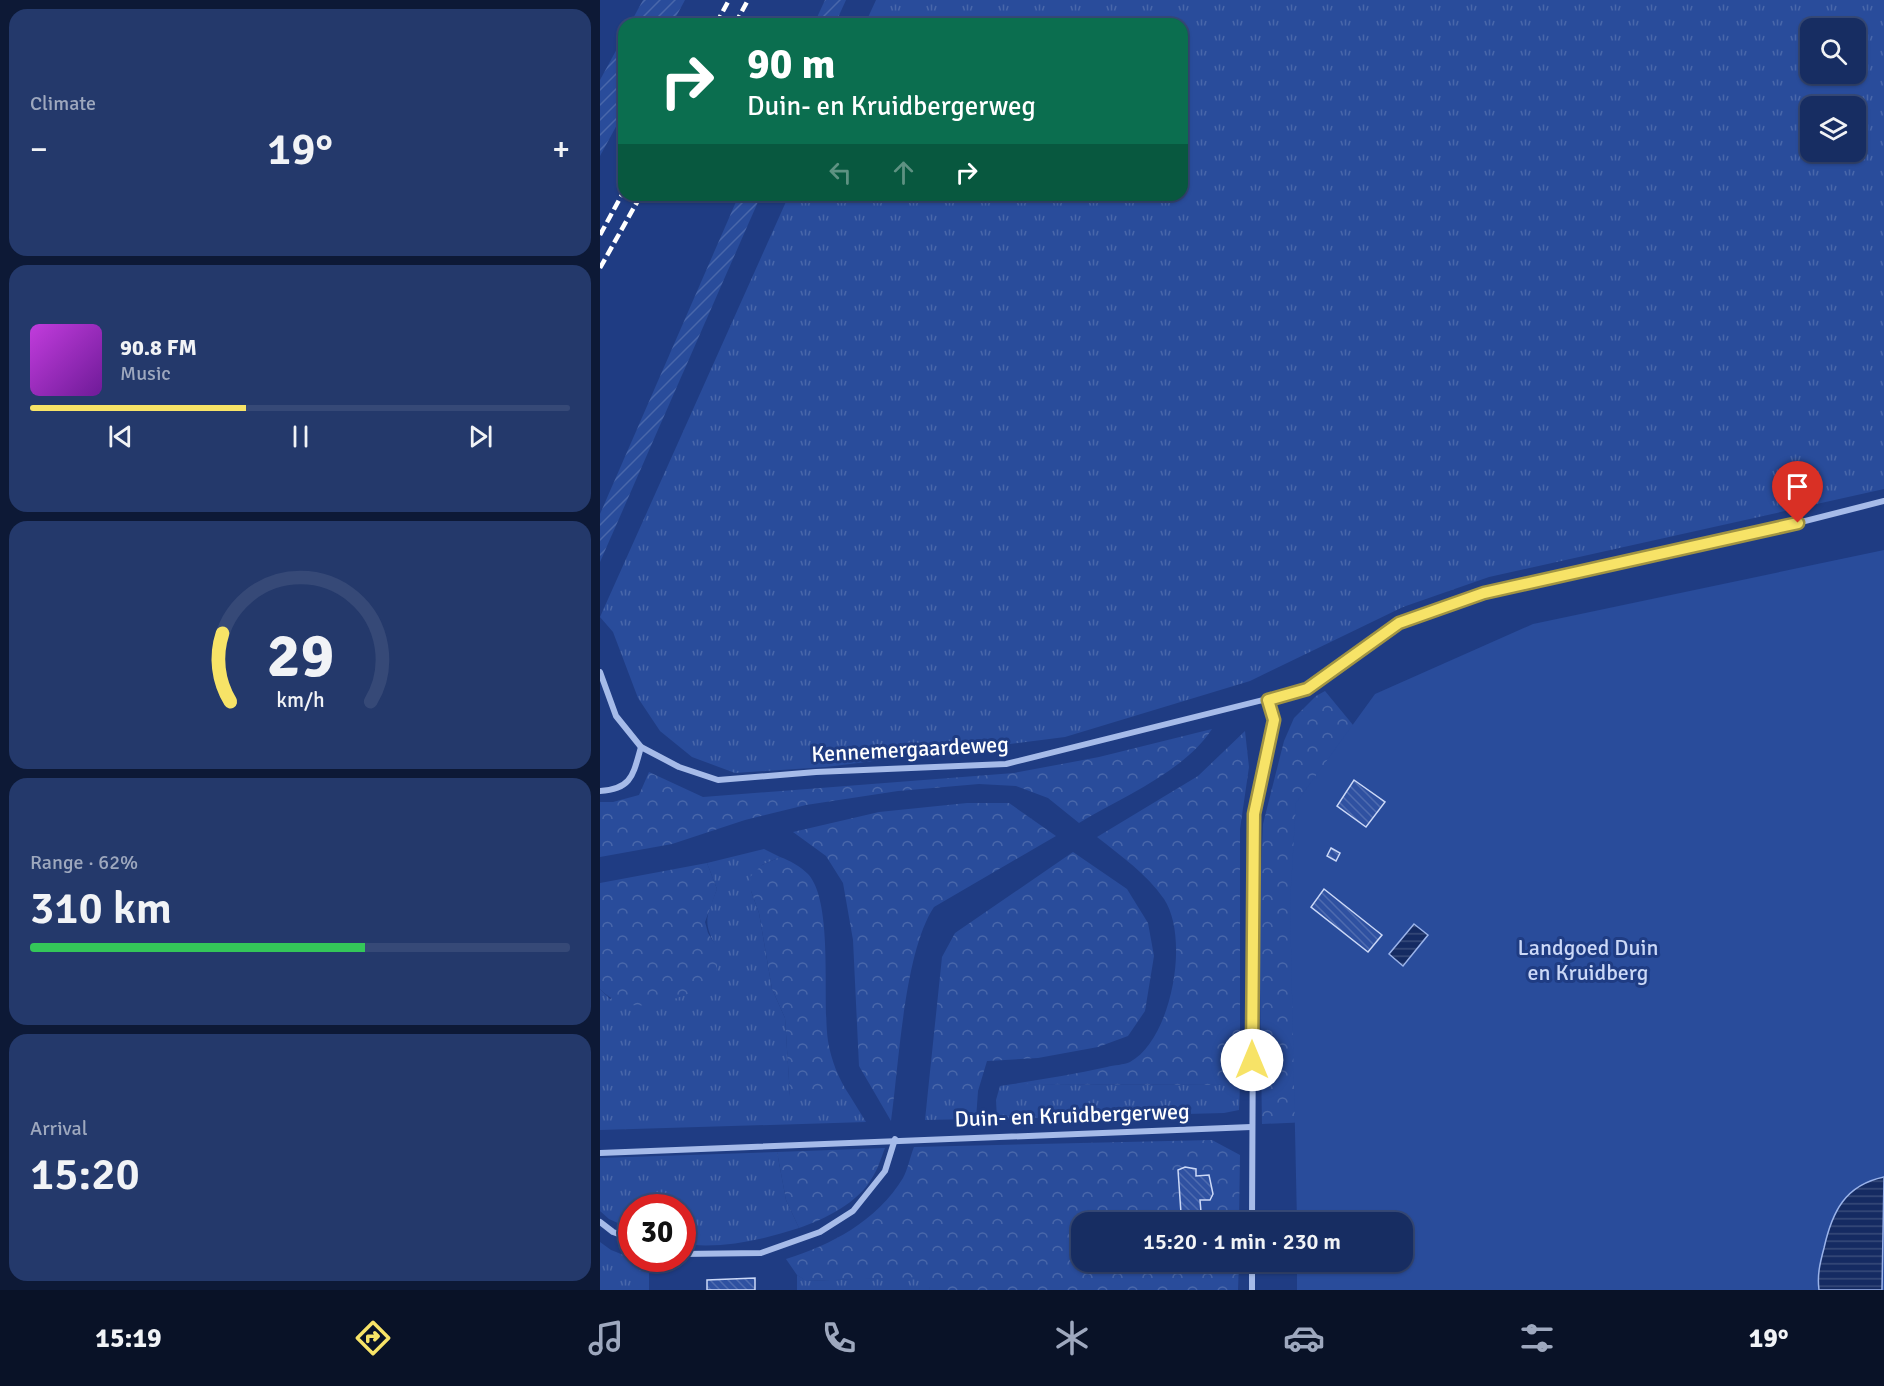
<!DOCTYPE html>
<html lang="en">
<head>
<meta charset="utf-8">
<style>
	body { margin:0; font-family:Signika,sans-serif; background:#24396b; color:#f1f3f6; height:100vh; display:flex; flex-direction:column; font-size:22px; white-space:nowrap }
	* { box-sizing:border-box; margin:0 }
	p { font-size:20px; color:#9ea8be }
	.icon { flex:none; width:33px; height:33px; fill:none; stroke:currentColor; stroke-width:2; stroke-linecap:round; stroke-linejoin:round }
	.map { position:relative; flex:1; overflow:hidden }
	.sheet { display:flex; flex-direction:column; gap:9px; padding:9px; background:#0d1936; width:600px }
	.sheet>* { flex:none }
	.hud { position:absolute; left:18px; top:18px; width:570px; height:183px; border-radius:18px; box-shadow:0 2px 4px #0004,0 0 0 2px #364977; background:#0b6e4f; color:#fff; overflow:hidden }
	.fabs { position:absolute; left:1200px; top:18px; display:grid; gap:12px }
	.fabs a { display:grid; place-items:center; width:66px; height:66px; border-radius:12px; background:#172d62; box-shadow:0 2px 4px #0004,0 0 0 2px #364977; font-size:30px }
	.speed { position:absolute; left:18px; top:1194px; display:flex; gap:12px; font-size:30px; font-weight:700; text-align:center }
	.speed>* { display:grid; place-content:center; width:78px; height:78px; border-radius:50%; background:#172d62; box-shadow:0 2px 4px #0004,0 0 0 2px #364977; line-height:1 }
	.speed .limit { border:9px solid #d22; background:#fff; color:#111 }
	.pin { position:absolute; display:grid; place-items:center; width:51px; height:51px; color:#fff; margin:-62px -26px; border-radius:50% 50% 50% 0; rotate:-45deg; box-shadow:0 0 6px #0007 }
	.pin .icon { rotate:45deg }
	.me { position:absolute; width:66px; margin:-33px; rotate:0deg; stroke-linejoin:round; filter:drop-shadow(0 0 4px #0008) }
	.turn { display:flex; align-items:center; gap:21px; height:126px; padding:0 30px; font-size:27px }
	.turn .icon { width:78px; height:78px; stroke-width:2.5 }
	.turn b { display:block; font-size:42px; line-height:51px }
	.lanes { display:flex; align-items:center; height:57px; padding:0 30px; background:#0003; justify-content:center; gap:30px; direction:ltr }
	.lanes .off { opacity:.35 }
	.big { font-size:45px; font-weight:600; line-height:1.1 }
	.sheet .widget { flex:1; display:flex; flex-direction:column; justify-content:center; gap:9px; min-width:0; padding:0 21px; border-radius:18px; background:#24396b }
	.sheet .dial { align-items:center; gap:0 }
	.dial svg { height:156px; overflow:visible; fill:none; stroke:#364977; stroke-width:7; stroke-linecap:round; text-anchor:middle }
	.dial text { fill:#f1f3f6; stroke:none }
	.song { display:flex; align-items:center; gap:18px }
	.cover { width:72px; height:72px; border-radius:9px; background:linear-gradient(135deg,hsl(290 70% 55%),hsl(280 70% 35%)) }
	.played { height:6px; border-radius:3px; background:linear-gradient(90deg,#f7e367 40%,#364977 40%) }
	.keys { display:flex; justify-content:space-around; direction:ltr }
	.heat { display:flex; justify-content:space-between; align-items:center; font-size:33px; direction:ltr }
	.charge { height:9px; border-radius:4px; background:linear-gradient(90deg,#34c759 62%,#364977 0) }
	.trip { position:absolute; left:471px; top:1212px; width:342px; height:60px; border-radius:18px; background:#172d62; box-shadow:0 2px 4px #0004,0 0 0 2px #364977; font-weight:600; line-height:60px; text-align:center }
	.tab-bar { display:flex; height:96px; justify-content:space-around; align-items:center; background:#091227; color:#9ea8be }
	.tab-bar .icon { width:42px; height:42px }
	.tab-bar .selected { color:#f7e367 }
	.tab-bar b { font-size:27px; color:#f1f3f6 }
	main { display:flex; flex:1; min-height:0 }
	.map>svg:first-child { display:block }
	.grass { fill:url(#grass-tufts); fill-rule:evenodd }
	.forest { fill:url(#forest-crowns) }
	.park { fill:#294c9b }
	.garden { fill:url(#garden-furrows) }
	.water { fill:url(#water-rules); stroke:#9ab3ea; stroke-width:1.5 }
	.building { fill:url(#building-back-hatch); stroke:#cbd8f7; stroke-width:1.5 }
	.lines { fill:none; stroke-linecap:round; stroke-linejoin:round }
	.street { stroke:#a6bbe9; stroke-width:6 }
	.rail { stroke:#fff; stroke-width:4.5; stroke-dasharray:10 4.5; stroke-linecap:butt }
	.route-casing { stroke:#a19443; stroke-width:15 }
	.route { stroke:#f7e367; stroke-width:10 }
	.labels { text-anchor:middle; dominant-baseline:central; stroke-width:6; stroke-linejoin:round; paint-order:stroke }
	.street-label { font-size:22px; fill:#fff; stroke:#1f3c83 }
	.park-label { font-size:22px; fill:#cbd8f7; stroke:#1f3c83 }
</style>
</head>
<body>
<main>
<section class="sheet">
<div class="widget"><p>Climate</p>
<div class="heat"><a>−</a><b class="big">19°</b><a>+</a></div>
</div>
<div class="widget">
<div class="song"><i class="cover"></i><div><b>90.8 FM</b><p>Music</p></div></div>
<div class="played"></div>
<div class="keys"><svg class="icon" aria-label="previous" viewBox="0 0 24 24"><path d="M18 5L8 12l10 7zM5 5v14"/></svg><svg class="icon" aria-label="pause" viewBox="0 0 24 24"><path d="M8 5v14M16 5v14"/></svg><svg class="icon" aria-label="next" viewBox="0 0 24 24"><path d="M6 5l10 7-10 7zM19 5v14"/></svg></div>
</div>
<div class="widget dial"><svg viewBox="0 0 100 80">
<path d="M14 69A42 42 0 1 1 86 69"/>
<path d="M14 69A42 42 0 0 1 10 34" stroke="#f7e367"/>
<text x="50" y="56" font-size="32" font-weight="700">29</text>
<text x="50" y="72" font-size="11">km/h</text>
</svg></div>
<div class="widget"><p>Range · 62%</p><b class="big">310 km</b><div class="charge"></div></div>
<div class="widget"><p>Arrival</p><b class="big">15:20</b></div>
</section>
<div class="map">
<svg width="1284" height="1290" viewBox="0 0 1284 1290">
	<defs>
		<pattern id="grass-tufts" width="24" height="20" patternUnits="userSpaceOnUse" patternTransform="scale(1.5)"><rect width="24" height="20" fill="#294c9b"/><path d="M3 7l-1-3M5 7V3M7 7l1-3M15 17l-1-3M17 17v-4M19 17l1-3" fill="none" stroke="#4967aa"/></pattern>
		<pattern id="forest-crowns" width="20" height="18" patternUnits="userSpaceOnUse" patternTransform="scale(1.5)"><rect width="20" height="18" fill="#294c9b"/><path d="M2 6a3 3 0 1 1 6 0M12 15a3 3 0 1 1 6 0" fill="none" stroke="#4967aa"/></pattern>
		<pattern id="garden-furrows" width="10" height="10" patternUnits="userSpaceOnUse" patternTransform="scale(1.5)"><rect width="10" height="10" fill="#294c9b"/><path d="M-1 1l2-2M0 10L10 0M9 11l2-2" fill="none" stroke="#4967aa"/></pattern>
		<pattern id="water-rules" width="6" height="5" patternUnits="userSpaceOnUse" patternTransform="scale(1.5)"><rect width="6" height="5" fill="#152b62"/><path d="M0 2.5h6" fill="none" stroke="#384b7a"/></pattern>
		<pattern id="building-back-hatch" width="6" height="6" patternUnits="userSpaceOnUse" patternTransform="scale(1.5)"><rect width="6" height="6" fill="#2f51a1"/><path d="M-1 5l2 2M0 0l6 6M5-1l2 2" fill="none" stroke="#4e6baf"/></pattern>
	</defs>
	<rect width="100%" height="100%" fill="#1f3c83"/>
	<g class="grass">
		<path d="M276,0H1284V489L889,577L803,607L650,681L465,737L226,767L135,773L92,757L60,731L38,698L13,632L0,617L189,195H582V24H265ZM1210,28H1256V74H1210ZM1210,106H1256V152H1210Z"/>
		<path d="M164,849L180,857L162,865L151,891L159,913L172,989L185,1018L190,1096H250L266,1122L0,1130V989L10,999L118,950C102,923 106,917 117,889L107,863Z"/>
		<path d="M413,1084L640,1085L639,1110L624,1113L397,1119L396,1100L400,1086Z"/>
		<path d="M328,1091H378L376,1119L325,1120Z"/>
		<path d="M177,1152L186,1200L199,1228C162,1240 122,1249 83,1244L82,1208H32L31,1229L9,1219L0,1211V1158Z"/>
		<path d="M0,1242L11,1250L49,1265V1290H0Z"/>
		<path d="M197,1275L207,1281L322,1276L329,1283L330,1290H197Z"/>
	</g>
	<g class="forest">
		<path d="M725,691L753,725L955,1111L662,1124L659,920L663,824L684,741L694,718L716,696Z"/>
		<path d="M612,729C583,773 523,796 479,823L448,798L416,786L379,784L298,791L206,805L145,820L72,844L0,857V802H13L39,795L49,772L103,797L414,773L499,757Z"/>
		<path d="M645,731L649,767L640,829V1085L413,1084C444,1079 476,1074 507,1067C514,1065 524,1065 530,1062C572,1039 590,938 564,899C547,874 521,856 497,837L598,776Z"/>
		<path d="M367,803H409L456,836L334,907C304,952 299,1065 291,1121L259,1066L253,940L243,883L226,856L193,832L279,812Z"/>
		<path d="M473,852L527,889L548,923L554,956L545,1011L528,1036L498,1047L438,1058L387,1061L378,1091H328L342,957L355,933Z"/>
		<path d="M180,857C189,860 201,867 208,874C234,902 222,1002 228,1041C231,1060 239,1080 250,1096H190L185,1018L172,989L159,913L151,891L150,877L162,865Z"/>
		<path d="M107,863L117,889L105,922L108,933L119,950L115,982C79,998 32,1022 0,989V883Z"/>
		<path d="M612,1140L640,1155L639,1222H482V1262H639L638,1290H330L328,1283L322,1277L206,1281L197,1275L186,1259C231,1245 277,1221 303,1178C308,1169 310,1157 314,1147Z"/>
		<path d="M285,1148C281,1158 278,1169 272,1178C258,1203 225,1219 199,1228L186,1200L177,1152Z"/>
	</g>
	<path class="park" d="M1284,550V1290H697V1262H802V1222H697L690,903L696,803L775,694L933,624Z"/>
	<g class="garden">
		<path d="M43,0H85L72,24H30Z"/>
		<path d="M225,0H246L235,24H214Z"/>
		<path d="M24,36V112L0,156V80Z"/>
		<path d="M139,195H161L0,562V514Z"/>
	</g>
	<g class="water">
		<path d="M814,924L828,935L803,966L789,954Z"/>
		<path d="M1284,1177L1282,1290H1219C1217,1275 1220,1263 1224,1248C1232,1212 1245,1185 1284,1177Z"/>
	</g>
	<g class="building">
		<path d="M754,780L785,802L766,827L737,806Z"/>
		<path d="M731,848L740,853L736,861L727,856Z"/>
		<path d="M724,889L782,935L768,952L711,907Z"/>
		<path d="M585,1167L596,1169V1176L609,1175L613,1194L610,1200H600L601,1212L581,1213L578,1170Z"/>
		<path d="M155,1278V1290H107V1280Z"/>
	</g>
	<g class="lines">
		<g class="street">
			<path d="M0,672L16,716L41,747L79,767L118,780L216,772L406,764L707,689L799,623L884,593L1134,539L1284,501"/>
			<path d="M0,791C32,789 33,775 41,747"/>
			<path d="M0,1153L651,1127"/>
			<path d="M0,1222L13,1232L32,1239"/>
			<path d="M652,1222L654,814L674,721L668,700"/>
			<path d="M82,1254L161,1253L220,1232L253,1211L285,1171L295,1139"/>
			<path d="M652,1262V1290"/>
		</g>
		<g class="rail">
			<path d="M116,24L129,0"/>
			<path d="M135,24L148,0"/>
			<path d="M0,235L24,191"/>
			<path d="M0,268L41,195"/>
		</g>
	</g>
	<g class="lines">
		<defs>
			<path id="route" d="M652,1060L654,814L674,720L668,700L707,689L799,623L884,593L1198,523"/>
		</defs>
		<use href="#route" class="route-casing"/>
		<use href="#route" class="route"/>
	</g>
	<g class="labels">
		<g class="street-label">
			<text transform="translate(310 749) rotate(-3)">Kennemergaardeweg</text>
			<text transform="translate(472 1115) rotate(-2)">Duin- en Kruidbergerweg</text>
		</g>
		<g class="park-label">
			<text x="988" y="947">Landgoed Duin<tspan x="988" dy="25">en Kruidberg</tspan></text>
		</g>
	</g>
</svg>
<div class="fabs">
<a><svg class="icon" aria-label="search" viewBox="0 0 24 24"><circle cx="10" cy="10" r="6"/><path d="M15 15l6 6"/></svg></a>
<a><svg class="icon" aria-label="layers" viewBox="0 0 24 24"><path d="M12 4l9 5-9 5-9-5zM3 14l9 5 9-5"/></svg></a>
</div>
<div class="speed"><div class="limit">30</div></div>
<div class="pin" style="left:1198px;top:523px;background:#d93025"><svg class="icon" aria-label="arrive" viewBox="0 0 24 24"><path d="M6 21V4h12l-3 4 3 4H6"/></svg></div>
<svg class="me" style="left:652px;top:1060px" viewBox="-20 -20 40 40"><circle r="19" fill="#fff"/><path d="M0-13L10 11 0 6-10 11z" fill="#f7e367"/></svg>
<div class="trip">15:20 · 1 min · 230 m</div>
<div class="hud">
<div class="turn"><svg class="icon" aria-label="right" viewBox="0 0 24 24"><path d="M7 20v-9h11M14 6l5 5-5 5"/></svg><div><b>90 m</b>Duin- en Kruidbergerweg</div></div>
<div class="lanes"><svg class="icon off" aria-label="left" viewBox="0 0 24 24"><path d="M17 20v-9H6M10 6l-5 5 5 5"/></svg><svg class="icon off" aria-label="ahead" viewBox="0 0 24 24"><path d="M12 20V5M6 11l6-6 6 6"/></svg><svg class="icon" aria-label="right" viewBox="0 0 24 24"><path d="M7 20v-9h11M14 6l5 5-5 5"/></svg></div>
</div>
</div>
</main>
<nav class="tab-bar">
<b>15:19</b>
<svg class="icon selected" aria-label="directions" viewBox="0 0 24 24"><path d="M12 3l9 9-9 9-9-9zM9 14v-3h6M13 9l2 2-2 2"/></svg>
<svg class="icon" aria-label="music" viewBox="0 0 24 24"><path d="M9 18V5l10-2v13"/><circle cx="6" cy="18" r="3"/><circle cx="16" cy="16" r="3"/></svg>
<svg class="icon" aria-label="phone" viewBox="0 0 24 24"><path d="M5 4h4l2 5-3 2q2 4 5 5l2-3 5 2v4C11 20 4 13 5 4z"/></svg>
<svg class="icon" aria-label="climate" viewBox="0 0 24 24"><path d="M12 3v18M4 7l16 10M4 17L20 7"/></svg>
<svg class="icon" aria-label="car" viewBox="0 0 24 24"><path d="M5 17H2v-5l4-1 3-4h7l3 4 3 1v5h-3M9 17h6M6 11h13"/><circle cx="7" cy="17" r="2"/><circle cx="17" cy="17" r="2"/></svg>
<svg class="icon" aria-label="filters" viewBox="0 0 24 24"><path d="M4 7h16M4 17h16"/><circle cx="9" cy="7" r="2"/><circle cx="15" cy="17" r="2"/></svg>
<b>19°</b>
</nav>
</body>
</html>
